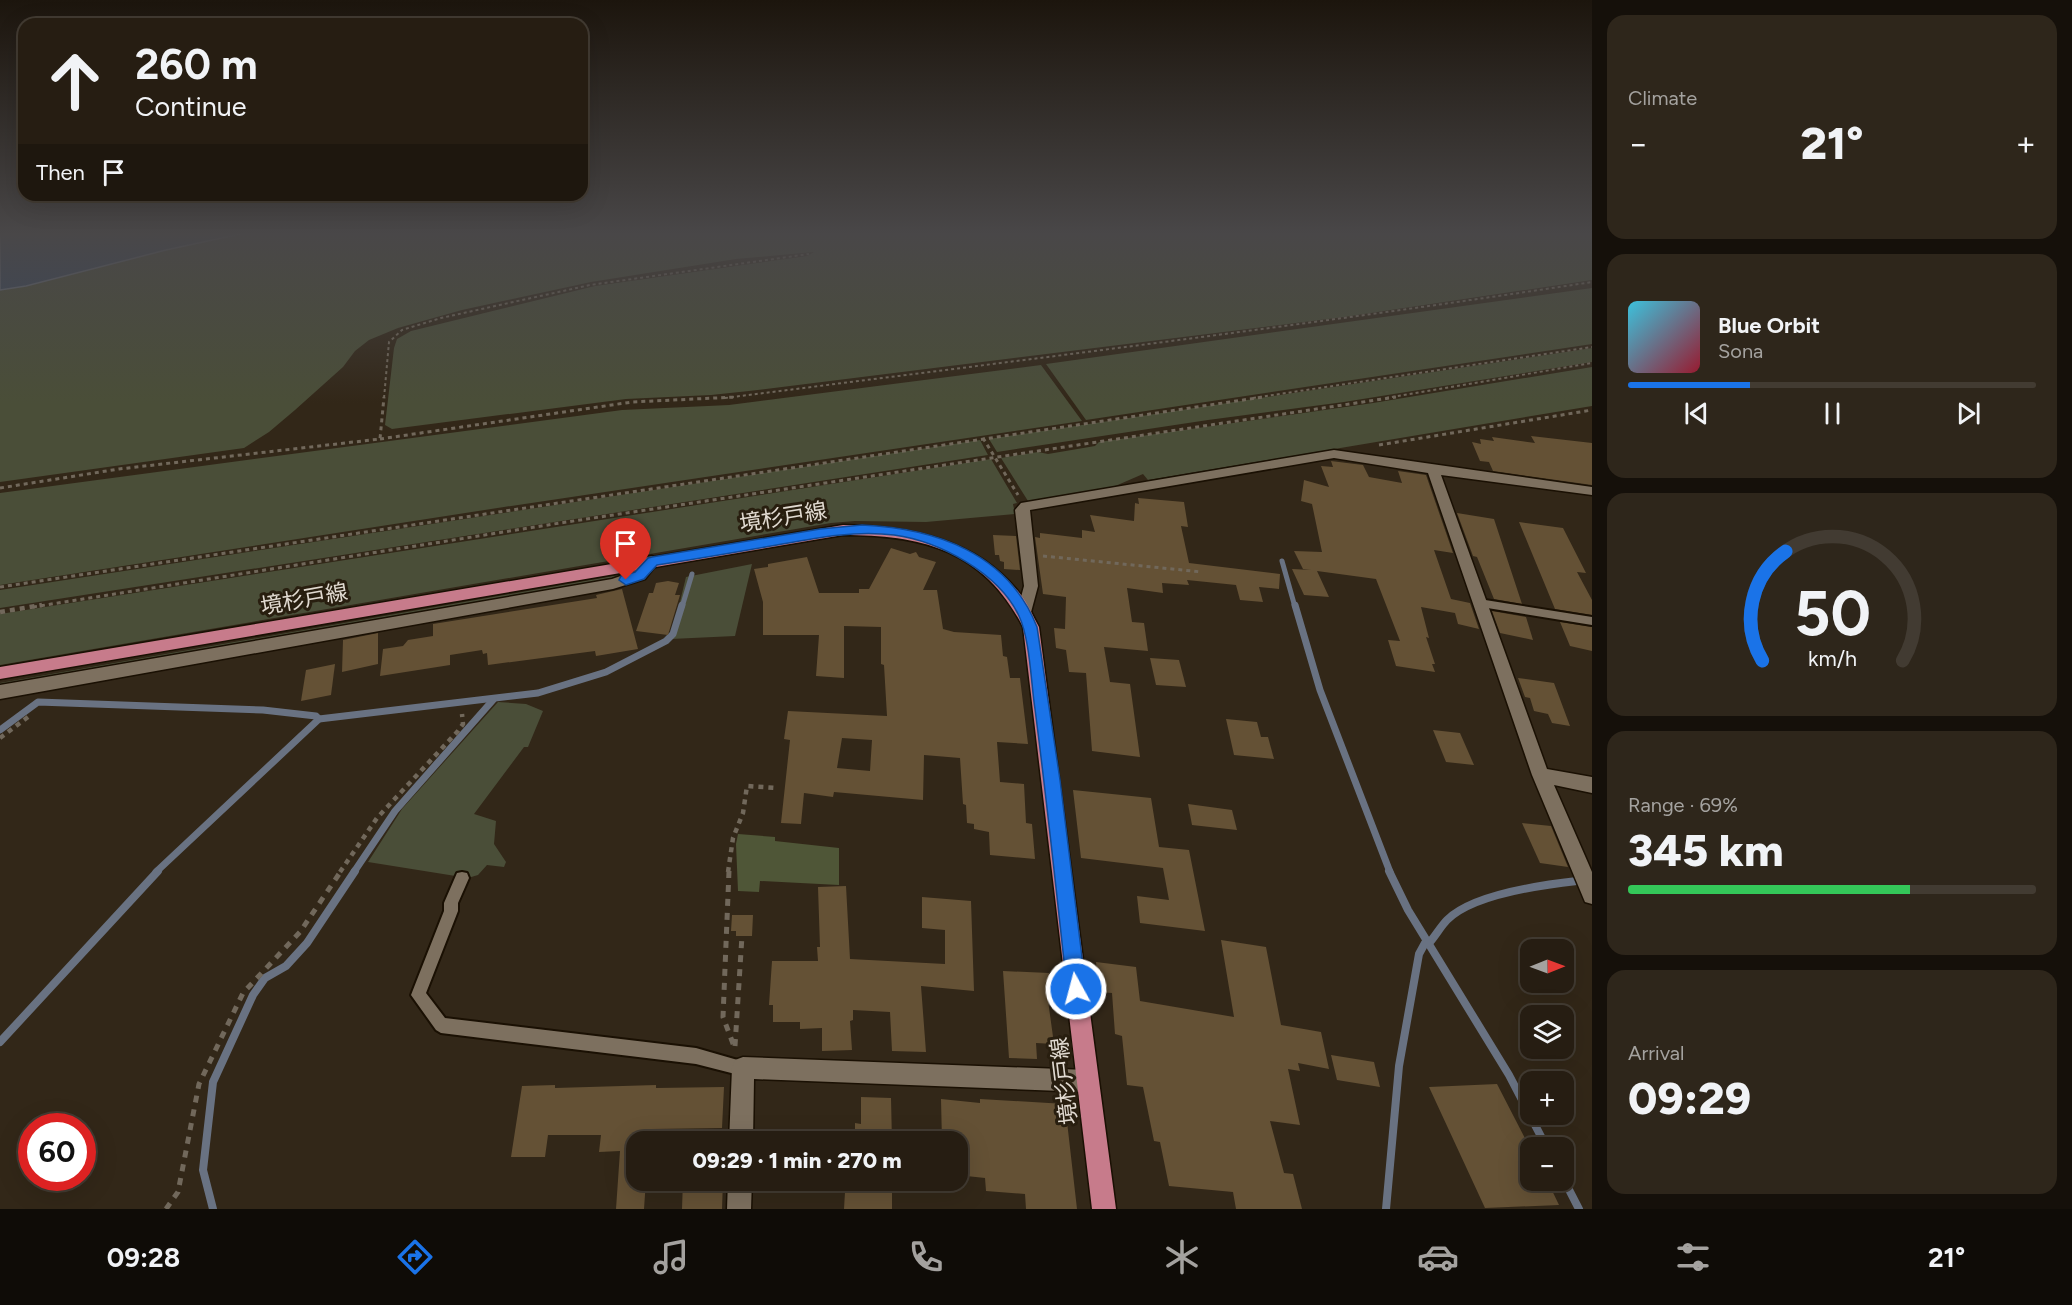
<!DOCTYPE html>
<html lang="en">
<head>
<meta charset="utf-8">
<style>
	body { margin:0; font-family:Figtree,"Noto Sans JP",sans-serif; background:#2e261b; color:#f1f3f6; height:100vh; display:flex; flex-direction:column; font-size:22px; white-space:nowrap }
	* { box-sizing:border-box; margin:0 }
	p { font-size:20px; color:#a4a29f }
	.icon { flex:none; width:33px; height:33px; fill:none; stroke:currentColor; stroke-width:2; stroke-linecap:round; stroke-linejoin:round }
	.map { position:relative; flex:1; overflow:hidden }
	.side { display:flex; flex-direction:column; gap:15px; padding:15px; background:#15100a; width:480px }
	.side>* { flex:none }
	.guide { position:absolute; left:18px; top:18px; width:570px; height:183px; border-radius:18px; box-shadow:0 6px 24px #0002,0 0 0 2px #423b32; background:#261d12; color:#f1f3f6; overflow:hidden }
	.needle { width:39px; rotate:89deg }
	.controls { position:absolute; left:1520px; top:939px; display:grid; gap:12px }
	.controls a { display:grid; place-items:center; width:54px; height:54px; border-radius:12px; background:#261d12; box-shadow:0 6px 24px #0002,0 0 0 2px #423b32; font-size:30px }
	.speed { position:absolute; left:18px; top:1113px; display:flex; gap:12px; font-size:30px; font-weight:700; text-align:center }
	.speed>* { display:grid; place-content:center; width:78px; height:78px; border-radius:50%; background:#261d12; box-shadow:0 6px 24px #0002,0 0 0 2px #423b32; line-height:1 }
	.speed .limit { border:9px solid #d22; background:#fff; color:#111 }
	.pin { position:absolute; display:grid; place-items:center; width:51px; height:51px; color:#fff; margin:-62px -26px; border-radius:50% 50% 50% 0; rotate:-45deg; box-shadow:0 0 6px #0007 }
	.pin .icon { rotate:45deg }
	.me { position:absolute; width:66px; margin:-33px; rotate:353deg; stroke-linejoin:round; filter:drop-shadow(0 0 4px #0008) }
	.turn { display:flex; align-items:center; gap:21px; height:126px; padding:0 18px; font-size:27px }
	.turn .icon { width:78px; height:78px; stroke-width:2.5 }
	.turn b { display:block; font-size:42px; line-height:51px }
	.then { display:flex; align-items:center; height:57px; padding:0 18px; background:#0003; gap:12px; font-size:22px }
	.big { font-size:45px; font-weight:800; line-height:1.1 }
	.side .widget { flex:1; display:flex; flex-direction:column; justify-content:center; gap:9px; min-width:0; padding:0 21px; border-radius:18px; background:#2e261b }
	.side .dial { align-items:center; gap:0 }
	.dial svg { height:156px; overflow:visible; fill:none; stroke:#423b32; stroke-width:7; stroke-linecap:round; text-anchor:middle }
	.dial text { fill:#f1f3f6; stroke:none }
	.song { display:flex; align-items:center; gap:18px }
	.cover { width:72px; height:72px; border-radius:9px; background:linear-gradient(135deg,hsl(190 70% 55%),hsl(350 70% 35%)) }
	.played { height:6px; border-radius:3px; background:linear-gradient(90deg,#1a73e8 30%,#423b32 30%) }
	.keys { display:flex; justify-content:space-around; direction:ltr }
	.heat { display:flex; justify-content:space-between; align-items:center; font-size:33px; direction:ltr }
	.charge { height:9px; border-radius:4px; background:linear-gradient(90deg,#34c759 69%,#423b32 0) }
	.trip { position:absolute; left:626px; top:1131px; width:342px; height:60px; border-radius:18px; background:#261d12; box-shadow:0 6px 24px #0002,0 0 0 2px #423b32; font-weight:800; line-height:60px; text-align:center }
	.menu { display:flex; height:96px; justify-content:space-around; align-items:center; background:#0f0c07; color:#a4a29f }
	.menu .icon { width:42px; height:42px }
	.menu .on { color:#1a73e8 }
	.menu b { font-size:27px; color:#f1f3f6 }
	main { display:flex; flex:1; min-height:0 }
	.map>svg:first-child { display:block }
	.green { fill:#4a4e38 }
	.forest { fill:#4f5637 }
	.water { fill:#354660; stroke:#697282; stroke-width:1.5 }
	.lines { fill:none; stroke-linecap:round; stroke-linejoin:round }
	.stream-far2 { stroke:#697282; stroke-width:5 }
	.stream-far1 { stroke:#697282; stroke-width:7 }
	.stream { stroke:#697282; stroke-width:8 }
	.building { fill:#645135; fill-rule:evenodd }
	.service-casing { stroke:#1a1003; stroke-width:4 }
	.minor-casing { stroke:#1a1003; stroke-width:3 }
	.primary-casing { stroke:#1a1003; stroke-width:3 }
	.path-far3 { stroke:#71685b; stroke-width:2; stroke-dasharray:3 3; stroke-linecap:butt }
	.path-far2 { stroke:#71685b; stroke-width:3; stroke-dasharray:4 4; stroke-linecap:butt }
	.path-far1 { stroke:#71685b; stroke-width:4.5; stroke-dasharray:5 5; stroke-linecap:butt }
	.path { stroke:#71685b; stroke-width:5; stroke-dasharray:7 7; stroke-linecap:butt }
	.service { fill:#7d705f; fill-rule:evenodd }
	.minor { fill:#7d705f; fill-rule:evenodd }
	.primary { fill:#c77b8b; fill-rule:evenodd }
	.route { fill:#1a73e8; stroke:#114b97; stroke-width:1.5 }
	.labels { text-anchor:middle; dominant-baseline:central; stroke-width:6; stroke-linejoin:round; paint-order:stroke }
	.street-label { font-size:22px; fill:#e1dad1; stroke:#281e0f }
</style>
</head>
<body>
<main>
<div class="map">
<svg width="1592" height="1209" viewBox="0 0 1592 1209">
	<rect width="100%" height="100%" fill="#322718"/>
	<g class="green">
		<path d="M245,233H1592V280L1344,317L749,391L711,395L626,399L392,429L385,425L394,348L397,339L411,331L595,286L807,256L814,252L736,259L591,282L462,310L398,328L369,340L355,351L343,367L295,410L269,432L244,448L0,482V290L26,286L166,250Z"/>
		<path d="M1592,288V344L1086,420L1046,364Z"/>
		<path d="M1592,348V362L1344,402L1208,420L997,452L989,439Z"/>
		<path d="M1041,365L1082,421L504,507L0,585V493L622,410L729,405Z"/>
		<path d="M1592,367V406L1148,480L1143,474L1113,487L1028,501L1001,458L1038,452L1048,454L1095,446L1099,442L1373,403Z"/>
		<path d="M980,440L988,455L0,608V590Z"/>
		<path d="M991,459L1017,503L1013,504L1015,514L926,522L855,521L831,523L0,665V614Z"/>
		<path d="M752,564L735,636L671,639L686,577Z"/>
		<path d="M631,573L602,582L0,688V683Z"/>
		<path d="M498,702L526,704L543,711L528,747H524L474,814L496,821L494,844L506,862L504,867L487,865L478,875L468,878L368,862L402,809Z"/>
	</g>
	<path class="forest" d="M738,834L775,837V841L839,848V885L760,881L759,892L738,891L736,844Z"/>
	<path class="water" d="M0,233H245L166,250L26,286L0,290Z"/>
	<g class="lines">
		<g class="stream-far2">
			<path d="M1282,561L1295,607"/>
			<path d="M682,607L692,574"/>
		</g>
		<g class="stream-far1">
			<path d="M1295,605L1320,690L1390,872"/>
			<path d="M0,730L38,702L263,710L316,716L319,719"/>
			<path d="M156,872L319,719L538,693L606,672L666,641L673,634L682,605"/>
			<path d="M354,872L395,811L493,700"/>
		</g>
		<g class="stream">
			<path d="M1389,871L1408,910L1509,1075L1547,1148"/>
			<path d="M0,1042L158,871"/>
			<path d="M1563,1178L1579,1209"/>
			<path d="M213,1209L203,1170L213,1082L253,995L265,978L286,966L307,943L355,871"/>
			<path d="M1386,1209L1399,1066L1419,954L1425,943L1430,942C1436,935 1441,926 1447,920C1473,894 1541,885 1577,881"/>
		</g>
	</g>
	<g class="building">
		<path d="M1531,436L1592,443V485L1493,471L1489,462L1480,461L1472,442L1481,444L1480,439L1494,441L1492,437L1535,443Z"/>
		<path d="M1331,461L1363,465L1369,477L1402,483L1398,471L1426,475L1453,553L1434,550L1451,599L1470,603L1479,629L1458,624L1455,613L1421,607L1429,638L1426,637L1435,664H1432L1435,672L1396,666L1388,640L1400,641L1376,579L1317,571L1329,597L1304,595L1292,569L1311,570L1303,569L1294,551L1322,552L1312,504L1301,501L1304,480L1329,487L1321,466L1333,467Z"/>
		<path d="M1138,498L1184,502L1188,527L1181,526L1189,563L1280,574L1279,589L1259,587L1263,602L1240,600L1236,585L1187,580L1189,585L1162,583L1163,593L1127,588L1132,622L1144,623L1148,651L1104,647L1110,682L1130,684L1140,757L1092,751L1086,673L1069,672L1066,650L1056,648L1054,628L1065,629L1066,597L1043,594L1035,537L1040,538V533L1082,538V530L1095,532L1090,515L1134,521L1135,503L1139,504Z"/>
		<path d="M1457,513L1494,519L1522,604L1494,599L1477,557L1473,556Z"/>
		<path d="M1519,522L1563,528L1586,573L1577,572L1592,600V615L1555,609Z"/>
		<path d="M993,535L1016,536L1020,570L1004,569V562L1000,561L999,555H995Z"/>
		<path d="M891,548L910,554L916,552L919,557L936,562L923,590H937L943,629L954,632L1001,635L1003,656L1007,657L1010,678H1020L1028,744L997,742L1000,782L1024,784L1026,823L1032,824L1035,859L990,855L989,832L974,829V824L967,823L966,805L963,804L960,758L924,755L923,800L834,792L833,797L804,793L801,824L781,823L790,740L784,739L788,711L887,716L884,665L881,664V627L844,626V678L816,676L819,635H763V602L754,569L768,567V564L807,557L819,593H859V589H869ZM842,738L872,740L870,771L837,768Z"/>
		<path d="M668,581L679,583L675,595H680L668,635L636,631L649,593H653L656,583Z"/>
		<path d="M622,589L638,649L596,656L595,651L488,665L487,653L483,654L482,650L450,655V665L380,676L383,649L403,646L408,640L433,636V624L597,598L596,595Z"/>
		<path d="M1492,611L1526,617L1533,640L1500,633Z"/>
		<path d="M1560,622L1592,627V651L1570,646Z"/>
		<path d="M378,633V664L342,672L343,640Z"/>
		<path d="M1150,658L1179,660L1186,687L1156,685Z"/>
		<path d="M335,664L331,695L301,701L306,670Z"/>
		<path d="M1518,678L1554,683L1570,726L1552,723L1548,714L1534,711L1530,698L1525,697Z"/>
		<path d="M1226,719L1257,722L1261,737H1268L1274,759L1234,755Z"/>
		<path d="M1433,730L1460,733L1474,765L1446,762Z"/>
		<path d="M1073,790L1151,798L1159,847L1189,850L1205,931L1140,923L1137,896L1169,900L1163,868L1081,858Z"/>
		<path d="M1188,804L1232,810L1237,830L1192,825Z"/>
		<path d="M1522,823L1551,826L1568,867L1540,863Z"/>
		<path d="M846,886L850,959L945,964V930L922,928V897L971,901L974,991L921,986L926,1052L892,1051L890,1012L853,1010V1020L850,1021L852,1050L822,1051V1028L800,1029V1022H773V1005H769L772,961H818L817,947H820L818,887Z"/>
		<path d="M732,915H753L752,936H736V931H731Z"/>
		<path d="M1221,940L1266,947L1281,1025L1321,1032L1329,1069L1298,1063L1300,1071L1288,1069L1300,1125L1270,1121L1284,1173L1293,1174L1302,1209H1236L1233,1192L1169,1186L1160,1142L1154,1141L1143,1087L1127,1085L1122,1036L1115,1034L1112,993L1099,992L1096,962L1136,967L1140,1001L1234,1017Z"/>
		<path d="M1003,971L1049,973L1051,993H1047L1054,1044L1036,1043L1037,1059L1009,1058Z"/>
		<path d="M1331,1055L1374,1062L1380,1087L1337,1080Z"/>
		<path d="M1497,1084L1530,1148V1180H1547L1559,1205L1485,1208L1429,1087Z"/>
		<path d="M555,1085V1088L656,1085V1088L724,1087L722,1128L652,1129L651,1142H636V1180H646L644,1209H616L620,1151L599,1152L601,1135H548L545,1157H511L522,1086Z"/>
		<path d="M861,1097L891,1098L892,1142H855V1123L861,1124Z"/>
		<path d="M941,1099L980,1103V1099L1065,1104L1077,1209H1026L1025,1194L986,1191L985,1178L957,1175V1142H942Z"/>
		<path d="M683,1180H723L722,1209H682Z"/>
		<path d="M868,1190L892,1191V1209H844L845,1192L859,1193L868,1192Z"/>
	</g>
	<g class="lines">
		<defs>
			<g id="service">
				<path d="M1479,599L1592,617V625L1475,606L1474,603L1475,600Z"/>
				<path d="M462,872L467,873L469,878L458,903V911L426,993L445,1018L696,1048L748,1063L751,1068L748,1073L743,1076L696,1064L441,1033L436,1030L411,995L444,911V903L457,873Z"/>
			</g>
			<g id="minor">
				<path d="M1334,450L1592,487V495L1441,475L1547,769L1592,777V793L1554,785L1592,872V904L1585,902L1532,775L1428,473L1334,458L1030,510L1038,586L1030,616H1020L1017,612L1024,586L1015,510L1021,503Z"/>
				<path d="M652,556L659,561L645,579L613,589L0,699V685L612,579L635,571L647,557Z"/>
				<path d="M743,1057L1087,1070L1095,1073L1098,1081L1095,1089L1087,1092L754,1079L753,1142H729L732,1068L735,1060Z"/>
				<path d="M728,1180H752L751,1209H727Z"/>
			</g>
			<path id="primary" d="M843,525C910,526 978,539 1021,595C1028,604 1033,616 1039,627L1116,1209H1092L1023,627C984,551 924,535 843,535L0,679V667Z"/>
		</defs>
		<use href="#service" class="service-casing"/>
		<use href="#minor" class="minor-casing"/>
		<use href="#primary" class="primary-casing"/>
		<g class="path-far3">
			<path d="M384,398L389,342L402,330L441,318L590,285L809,254"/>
			<path d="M725,398C1014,361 1304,326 1592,282"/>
			<path d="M1253,398L1592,347"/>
			<path d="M1386,398L1592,363"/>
		</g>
		<g class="path-far2">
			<path d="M983,438L1018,495"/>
			<path d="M380,439L632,402L736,397"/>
			<path d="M1379,445L1592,410"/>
			<path d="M0,488L119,469L380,439L384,397"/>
			<path d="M1043,556L1202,572"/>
			<path d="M0,587L1263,397"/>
			<path d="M33,607L560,523L1396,397"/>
		</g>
		<g class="path-far1">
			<path d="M0,612L42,605"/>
			<path d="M0,738L32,714"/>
			<path d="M340,872L377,818L458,731L463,724L462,714"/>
			<path d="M728,872L733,838L743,813L747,786L777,788"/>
		</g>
		<g class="path">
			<path d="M729,871L723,1017L735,1049"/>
			<path d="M735,1046L742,936"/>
			<path d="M166,1209L178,1192L199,1084L243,993L300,932L341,871"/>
		</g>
		<use href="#service" class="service"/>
		<use href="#minor" class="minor"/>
		<use href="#primary" class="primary"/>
	</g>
	<linearGradient id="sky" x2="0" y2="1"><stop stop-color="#1c150d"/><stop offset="0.58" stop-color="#494748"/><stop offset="1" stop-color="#494748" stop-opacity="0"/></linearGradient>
	<rect width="1592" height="403" fill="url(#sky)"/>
	<path class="route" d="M862,525C935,528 1008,553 1037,627L1060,780L1086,989L1083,995L1076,998L1069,995L1067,989C1057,895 1047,802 1035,709C1031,683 1030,639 1019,616C999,573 939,541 894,535C855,530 815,538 777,545C737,552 697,559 657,565L644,579L626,585L619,580L621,576L635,572L648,558L652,557L820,529Z"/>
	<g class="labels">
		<g class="street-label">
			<text transform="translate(783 517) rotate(-9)">境杉戸線</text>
			<text transform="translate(304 599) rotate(-10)">境杉戸線</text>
			<text transform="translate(1064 1081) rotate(-97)">境杉戸線</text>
		</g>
	</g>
</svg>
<div class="controls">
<a><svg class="needle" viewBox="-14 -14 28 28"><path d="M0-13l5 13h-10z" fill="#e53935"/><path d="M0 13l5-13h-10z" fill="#a4a29f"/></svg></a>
<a><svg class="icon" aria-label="layers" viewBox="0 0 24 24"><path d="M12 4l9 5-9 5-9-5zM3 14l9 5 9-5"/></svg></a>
<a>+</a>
<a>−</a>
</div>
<div class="speed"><div class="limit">60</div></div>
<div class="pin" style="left:626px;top:580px;background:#d93025"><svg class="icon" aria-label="arrive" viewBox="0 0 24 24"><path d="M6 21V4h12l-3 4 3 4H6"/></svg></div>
<svg class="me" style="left:1076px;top:989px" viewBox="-20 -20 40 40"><circle r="17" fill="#1a73e8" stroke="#fff" stroke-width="3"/><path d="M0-11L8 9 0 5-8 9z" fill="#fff"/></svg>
<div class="trip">09:29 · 1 min · 270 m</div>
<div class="guide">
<div class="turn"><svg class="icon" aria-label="ahead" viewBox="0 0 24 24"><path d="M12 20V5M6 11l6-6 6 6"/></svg><div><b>260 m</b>Continue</div></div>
<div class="then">Then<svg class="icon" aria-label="arrive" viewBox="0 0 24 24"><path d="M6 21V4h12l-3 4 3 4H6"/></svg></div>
</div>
</div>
<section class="side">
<div class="widget"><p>Climate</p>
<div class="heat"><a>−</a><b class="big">21°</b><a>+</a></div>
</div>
<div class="widget">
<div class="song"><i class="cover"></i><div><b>Blue Orbit</b><p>Sona</p></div></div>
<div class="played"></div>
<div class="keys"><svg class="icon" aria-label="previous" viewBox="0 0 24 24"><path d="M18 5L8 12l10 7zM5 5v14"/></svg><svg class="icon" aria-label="pause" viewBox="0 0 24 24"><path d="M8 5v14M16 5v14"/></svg><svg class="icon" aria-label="next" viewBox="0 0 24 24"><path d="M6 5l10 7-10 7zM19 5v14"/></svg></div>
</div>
<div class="widget dial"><svg viewBox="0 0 100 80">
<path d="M14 69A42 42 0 1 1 86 69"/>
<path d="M14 69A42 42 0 0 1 26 13" stroke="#1a73e8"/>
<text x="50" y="56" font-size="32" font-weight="700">50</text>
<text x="50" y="72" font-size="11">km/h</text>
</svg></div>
<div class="widget"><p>Range · 69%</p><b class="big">345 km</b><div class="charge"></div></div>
<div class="widget"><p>Arrival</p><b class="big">09:29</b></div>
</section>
</main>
<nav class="menu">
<b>09:28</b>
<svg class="icon on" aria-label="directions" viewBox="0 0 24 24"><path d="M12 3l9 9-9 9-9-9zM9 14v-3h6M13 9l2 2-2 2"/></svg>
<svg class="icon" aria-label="music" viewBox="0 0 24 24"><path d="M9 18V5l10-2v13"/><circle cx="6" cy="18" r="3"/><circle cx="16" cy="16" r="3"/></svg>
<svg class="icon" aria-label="phone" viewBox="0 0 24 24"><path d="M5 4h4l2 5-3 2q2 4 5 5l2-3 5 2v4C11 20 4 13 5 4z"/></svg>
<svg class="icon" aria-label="climate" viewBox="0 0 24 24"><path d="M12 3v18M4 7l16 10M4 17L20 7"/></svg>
<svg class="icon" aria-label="car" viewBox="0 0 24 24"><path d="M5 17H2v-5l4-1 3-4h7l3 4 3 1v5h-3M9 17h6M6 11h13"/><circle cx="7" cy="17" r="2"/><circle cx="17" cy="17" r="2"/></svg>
<svg class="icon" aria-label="filters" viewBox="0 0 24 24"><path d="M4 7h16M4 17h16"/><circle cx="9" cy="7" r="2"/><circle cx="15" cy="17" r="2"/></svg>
<b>21°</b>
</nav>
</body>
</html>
